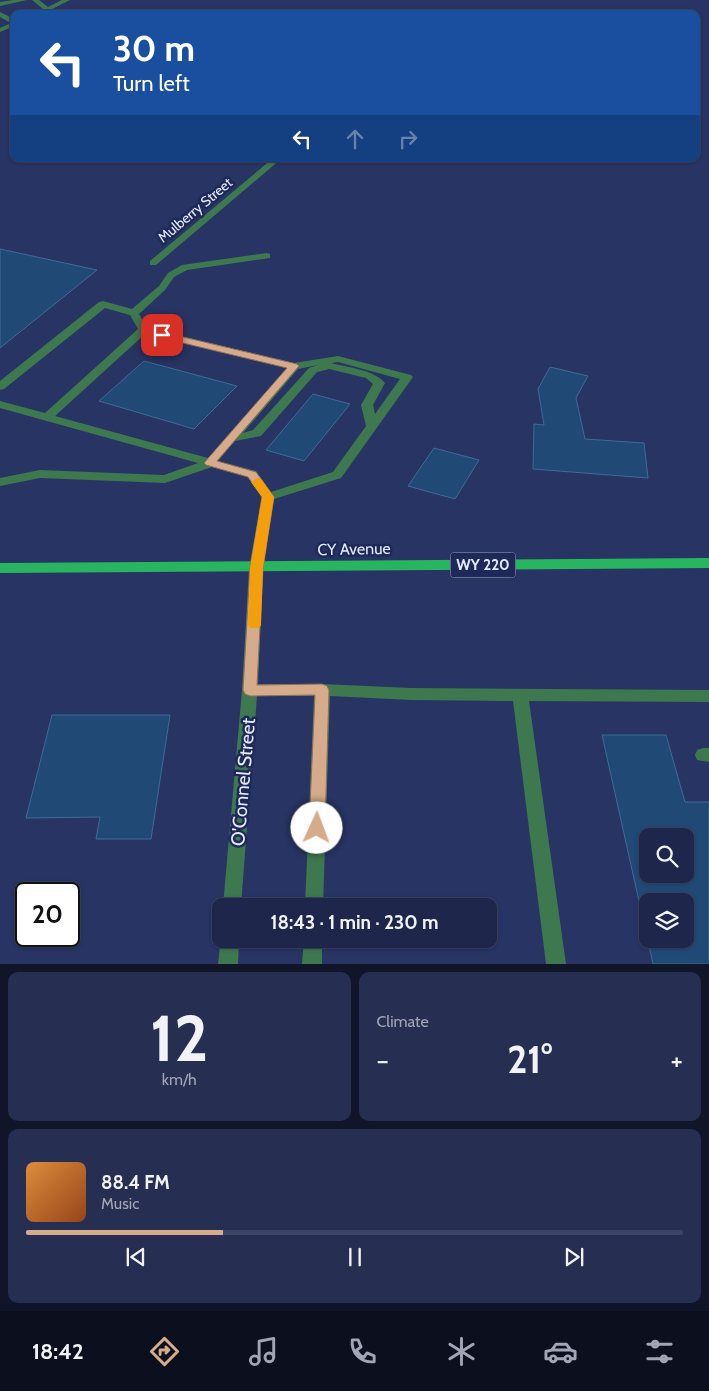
<!DOCTYPE html>
<html lang="en">
<head>
<meta charset="utf-8">
<style>
	body { margin:0; font-family:Cabin,sans-serif; background:#262f52; color:#f1f3f6; height:100vh; display:flex; flex-direction:column; font-size:19px; white-space:nowrap }
	* { box-sizing:border-box; margin:0 }
	p { font-size:16px; color:#a1a5b5 }
	.icon { flex:none; width:28px; height:28px; fill:none; stroke:currentColor; stroke-width:2; stroke-linecap:round; stroke-linejoin:round }
	.map { position:relative; height:964px; overflow:hidden }
	.sheet { display:flex; flex-direction:column; gap:8px; padding:8px; background:#101529; flex:1 }
	.sheet>* { flex:none }
	.banner { position:absolute; left:10px; top:10px; width:690px; height:152px; border-radius:10px; box-shadow:0 1px 4px #0004,0 0 0 1px #3c4463; background:#1a4fa0; color:#fff; overflow:hidden }
	.tools { position:absolute; left:639px; top:828px; display:grid; gap:10px }
	.tools a { display:grid; place-items:center; width:55px; height:55px; border-radius:10px; background:#1e274b; box-shadow:0 1px 4px #0004,0 0 0 1px #3c4463; font-size:25px }
	.speed { position:absolute; left:15px; top:882px; display:flex; gap:10px; font-size:25px; font-weight:700; text-align:center }
	.speed>* { display:grid; place-content:center; width:65px; height:65px; border-radius:50%; background:#1e274b; box-shadow:0 1px 4px #0004,0 0 0 1px #3c4463; line-height:1 }
	.speed .limit { border:2px solid #111; border-radius:8px; background:#fff; color:#111 }
	.pin { position:absolute; display:grid; place-items:center; width:42px; height:42px; color:#fff; margin:-21px; border-radius:10px; box-shadow:0 2px 8px #0006 }
	.me { position:absolute; width:55px; margin:-28px; rotate:2deg; stroke-linejoin:round; filter:drop-shadow(0 0 4px #0008) }
	.turn { display:flex; align-items:center; gap:18px; height:105px; padding:0 20px; font-size:22px }
	.turn .icon { width:65px; height:65px; stroke-width:2.5 }
	.turn b { display:block; font-size:35px; line-height:42px }
	.lanes { display:flex; align-items:center; height:48px; padding:0 20px; background:#0003; justify-content:center; gap:25px; direction:ltr }
	.lanes .off { opacity:.35 }
	.big { font-size:38px; font-weight:700; line-height:1.1 }
	.sheet .tile { flex:1; display:flex; flex-direction:column; justify-content:center; gap:8px; min-width:0; padding:0 18px; border-radius:10px; background:#262f52 }
	.sheet .dial { align-items:center; gap:0 }
	.dial b { font-size:65px; line-height:1 }
	.song { display:flex; align-items:center; gap:15px }
	.cover { width:60px; height:60px; border-radius:8px; background:linear-gradient(135deg,hsl(30 70% 55%),hsl(20 70% 35%)) }
	.played { height:5px; border-radius:2px; background:linear-gradient(90deg,#d6ab8b 30%,#3c4463 30%) }
	.keys { display:flex; justify-content:space-around; direction:ltr }
	.heat { display:flex; justify-content:space-between; align-items:center; font-size:28px; direction:ltr }
	.sheet .tiles { flex:1; display:grid; gap:8px; grid-template-columns:1fr 1fr }
	.tile:last-child { grid-column:span 2 }
	.trip { position:absolute; left:212px; top:898px; width:285px; height:50px; border-radius:10px; background:#1e274b; box-shadow:0 1px 4px #0004,0 0 0 1px #3c4463; font-weight:700; line-height:50px; text-align:center }
	.tab-bar { display:flex; height:80px; justify-content:space-around; align-items:center; background:#0c101e; color:#a1a5b5 }
	.tab-bar .icon { width:35px; height:35px }
	.tab-bar .on { color:#d6ab8b }
	.tab-bar b { font-size:22px; color:#f1f3f6 }
	.map>svg:first-child { display:block }
	.building { fill:#204a75; stroke:#406a97; fill-rule:evenodd }
	.lines { fill:none; stroke-linecap:round; stroke-linejoin:round }
	.minor { fill:#3e784f; fill-rule:evenodd }
	.major { fill:#29b560; fill-rule:evenodd }
	.route { fill:#d6ab8b; stroke:#8b6f5a }
	.slow { fill:#f59e0b }
	.labels { text-anchor:middle; dominant-baseline:central; stroke-width:5; stroke-linejoin:round; paint-order:stroke }
	.far-street-label { font-size:14px; fill:#e5ebfe; stroke:#1f2959 }
	.shield { fill:#1f2959; stroke:#aab1cc; stroke-width:1 }
	.shield-label { font-size:15px; font-weight:bold; fill:#e5ebfe }
	.street-label { font-size:16px; fill:#e5ebfe; stroke:#1f2959 }
	.near-street-label { font-size:19px; fill:#e5ebfe; stroke:#1f2959 }
</style>
</head>
<body>
<div class="map">
<svg width="709" height="964" viewBox="0 0 709 964">
	<rect width="100%" height="100%" fill="#283464"/>
	<g class="building">
		<path d="M0,249L97,270L0,348Z"/>
		<path d="M144,361L237,386L194,429L99,401Z"/>
		<path d="M550,367L588,376L576,398L585,439L644,443L648,478L533,469L534,424L544,425L538,389Z"/>
		<path d="M313,394L350,404L304,461L266,450Z"/>
		<path d="M434,448L479,460L455,499L408,486Z"/>
		<path d="M52,715H170L151,839H96L100,817L26,818Z"/>
		<path d="M602,735H666L685,802H709V964H653ZM648,836H685V874H648ZM648,901H685V939H648Z"/>
	</g>
	<g class="lines">
		<g class="minor">
			<path d="M13,0H27L0,6V2Z"/>
			<path d="M32,0H39L48,7L62,0H70L42,14H34L43,9Z"/>
			<path d="M0,12L14,19V26L0,32V28L11,23L0,17Z"/>
			<path d="M272,159H281L156,265H150V261Z"/>
			<path d="M267,253L270,254V258L187,270L174,277L165,290L139,314L147,328L294,363L338,356L411,375L413,377L341,478L274,499L263,568L258,684H322L411,688L709,690V702L529,701L566,964H546L513,701L411,700L330,696L323,906H305L314,696H257L241,906H223L242,690L249,568L262,497L248,477L212,467L165,483L40,478L0,486V478L40,470L164,475L198,463L0,408V401L45,413L138,329L130,315L105,308L4,389L0,390V381L99,302L103,301L132,309L159,286L168,273L182,265ZM145,334L287,368L208,458L55,416ZM338,362L400,379L375,414L373,405L385,383C373,369 349,368 331,363ZM318,365L309,368L253,430L243,433L298,369ZM329,369L366,378L373,384L361,405L366,426L333,472L271,492L256,471L218,461L235,441L261,436L317,372Z"/>
			<path d="M703,748H709V762L697,760L695,755L697,750Z"/>
			<path d="M221,937L239,939L238,964H218Z"/>
			<path d="M304,939H322V964H302Z"/>
		</g>
		<path class="major" d="M709,558V568L0,573V563Z"/>
	</g>
	<path class="route" d="M162,332L297,364L299,366L217,461L256,472L274,497L263,568L257,685L322,684L327,686L329,690L325,828L322,832L317,834L311,832L309,828L315,695L250,696L245,694L243,690L250,568L262,497L248,477L206,465L204,463L287,368L158,337V333Z"/>
	<path class="slow" d="M257,478L261,479L274,497L263,568L261,625L259,628H250L248,625L250,568L262,497L251,482Z"/>
	<g class="labels">
		<g class="far-street-label">
			<text transform="translate(195 210) rotate(-40)">Mulberry Street</text>
		</g>
		<rect class="shield" x="450.5" y="552.5" width="65" height="25" rx="4"/>
		<g class="shield-label">
			<text x="483" y="565">WY 220</text>
		</g>
		<g class="street-label">
			<text transform="translate(354 549) rotate(-1)">CY Avenue</text>
		</g>
		<g class="near-street-label">
			<text transform="translate(243 782) rotate(-85)">O'Connel Street</text>
		</g>
	</g>
</svg>
<div class="tools">
<a><svg class="icon" aria-label="search" viewBox="0 0 24 24"><circle cx="10" cy="10" r="6"/><path d="M15 15l6 6"/></svg></a>
<a><svg class="icon" aria-label="layers" viewBox="0 0 24 24"><path d="M12 4l9 5-9 5-9-5zM3 14l9 5 9-5"/></svg></a>
</div>
<div class="speed"><div class="limit">20</div></div>
<div class="pin" style="left:162px;top:335px;background:#d93025"><svg class="icon" aria-label="arrive" viewBox="0 0 24 24"><path d="M6 21V4h12l-3 4 3 4H6"/></svg></div>
<svg class="me" style="left:317px;top:828px" viewBox="-20 -20 40 40"><circle r="19" fill="#fff"/><path d="M0-13L10 11 0 6-10 11z" fill="#d6ab8b"/></svg>
<div class="trip">18:43 · 1 min · 230 m</div>
<div class="banner">
<div class="turn"><svg class="icon" aria-label="left" viewBox="0 0 24 24"><path d="M17 20v-9H6M10 6l-5 5 5 5"/></svg><div><b>30 m</b>Turn left</div></div>
<div class="lanes"><svg class="icon" aria-label="left" viewBox="0 0 24 24"><path d="M17 20v-9H6M10 6l-5 5 5 5"/></svg><svg class="icon off" aria-label="ahead" viewBox="0 0 24 24"><path d="M12 20V5M6 11l6-6 6 6"/></svg><svg class="icon off" aria-label="right" viewBox="0 0 24 24"><path d="M7 20v-9h11M14 6l5 5-5 5"/></svg></div>
</div>
</div>
<section class="sheet">
<div class="tiles">
<div class="tile dial"><b>12</b><p>km/h</p></div>
<div class="tile"><p>Climate</p>
<div class="heat"><a>−</a><b class="big">21°</b><a>+</a></div>
</div>
<div class="tile">
<div class="song"><i class="cover"></i><div><b>88.4 FM</b><p>Music</p></div></div>
<div class="played"></div>
<div class="keys"><svg class="icon" aria-label="previous" viewBox="0 0 24 24"><path d="M18 5L8 12l10 7zM5 5v14"/></svg><svg class="icon" aria-label="pause" viewBox="0 0 24 24"><path d="M8 5v14M16 5v14"/></svg><svg class="icon" aria-label="next" viewBox="0 0 24 24"><path d="M6 5l10 7-10 7zM19 5v14"/></svg></div>
</div>
</div>
</section>
<nav class="tab-bar">
<b>18:42</b>
<svg class="icon on" aria-label="directions" viewBox="0 0 24 24"><path d="M12 3l9 9-9 9-9-9zM9 14v-3h6M13 9l2 2-2 2"/></svg>
<svg class="icon" aria-label="music" viewBox="0 0 24 24"><path d="M9 18V5l10-2v13"/><circle cx="6" cy="18" r="3"/><circle cx="16" cy="16" r="3"/></svg>
<svg class="icon" aria-label="phone" viewBox="0 0 24 24"><path d="M5 4h4l2 5-3 2q2 4 5 5l2-3 5 2v4C11 20 4 13 5 4z"/></svg>
<svg class="icon" aria-label="climate" viewBox="0 0 24 24"><path d="M12 3v18M4 7l16 10M4 17L20 7"/></svg>
<svg class="icon" aria-label="car" viewBox="0 0 24 24"><path d="M5 17H2v-5l4-1 3-4h7l3 4 3 1v5h-3M9 17h6M6 11h13"/><circle cx="7" cy="17" r="2"/><circle cx="17" cy="17" r="2"/></svg>
<svg class="icon" aria-label="filters" viewBox="0 0 24 24"><path d="M4 7h16M4 17h16"/><circle cx="9" cy="7" r="2"/><circle cx="15" cy="17" r="2"/></svg>
</nav>
</body>
</html>
